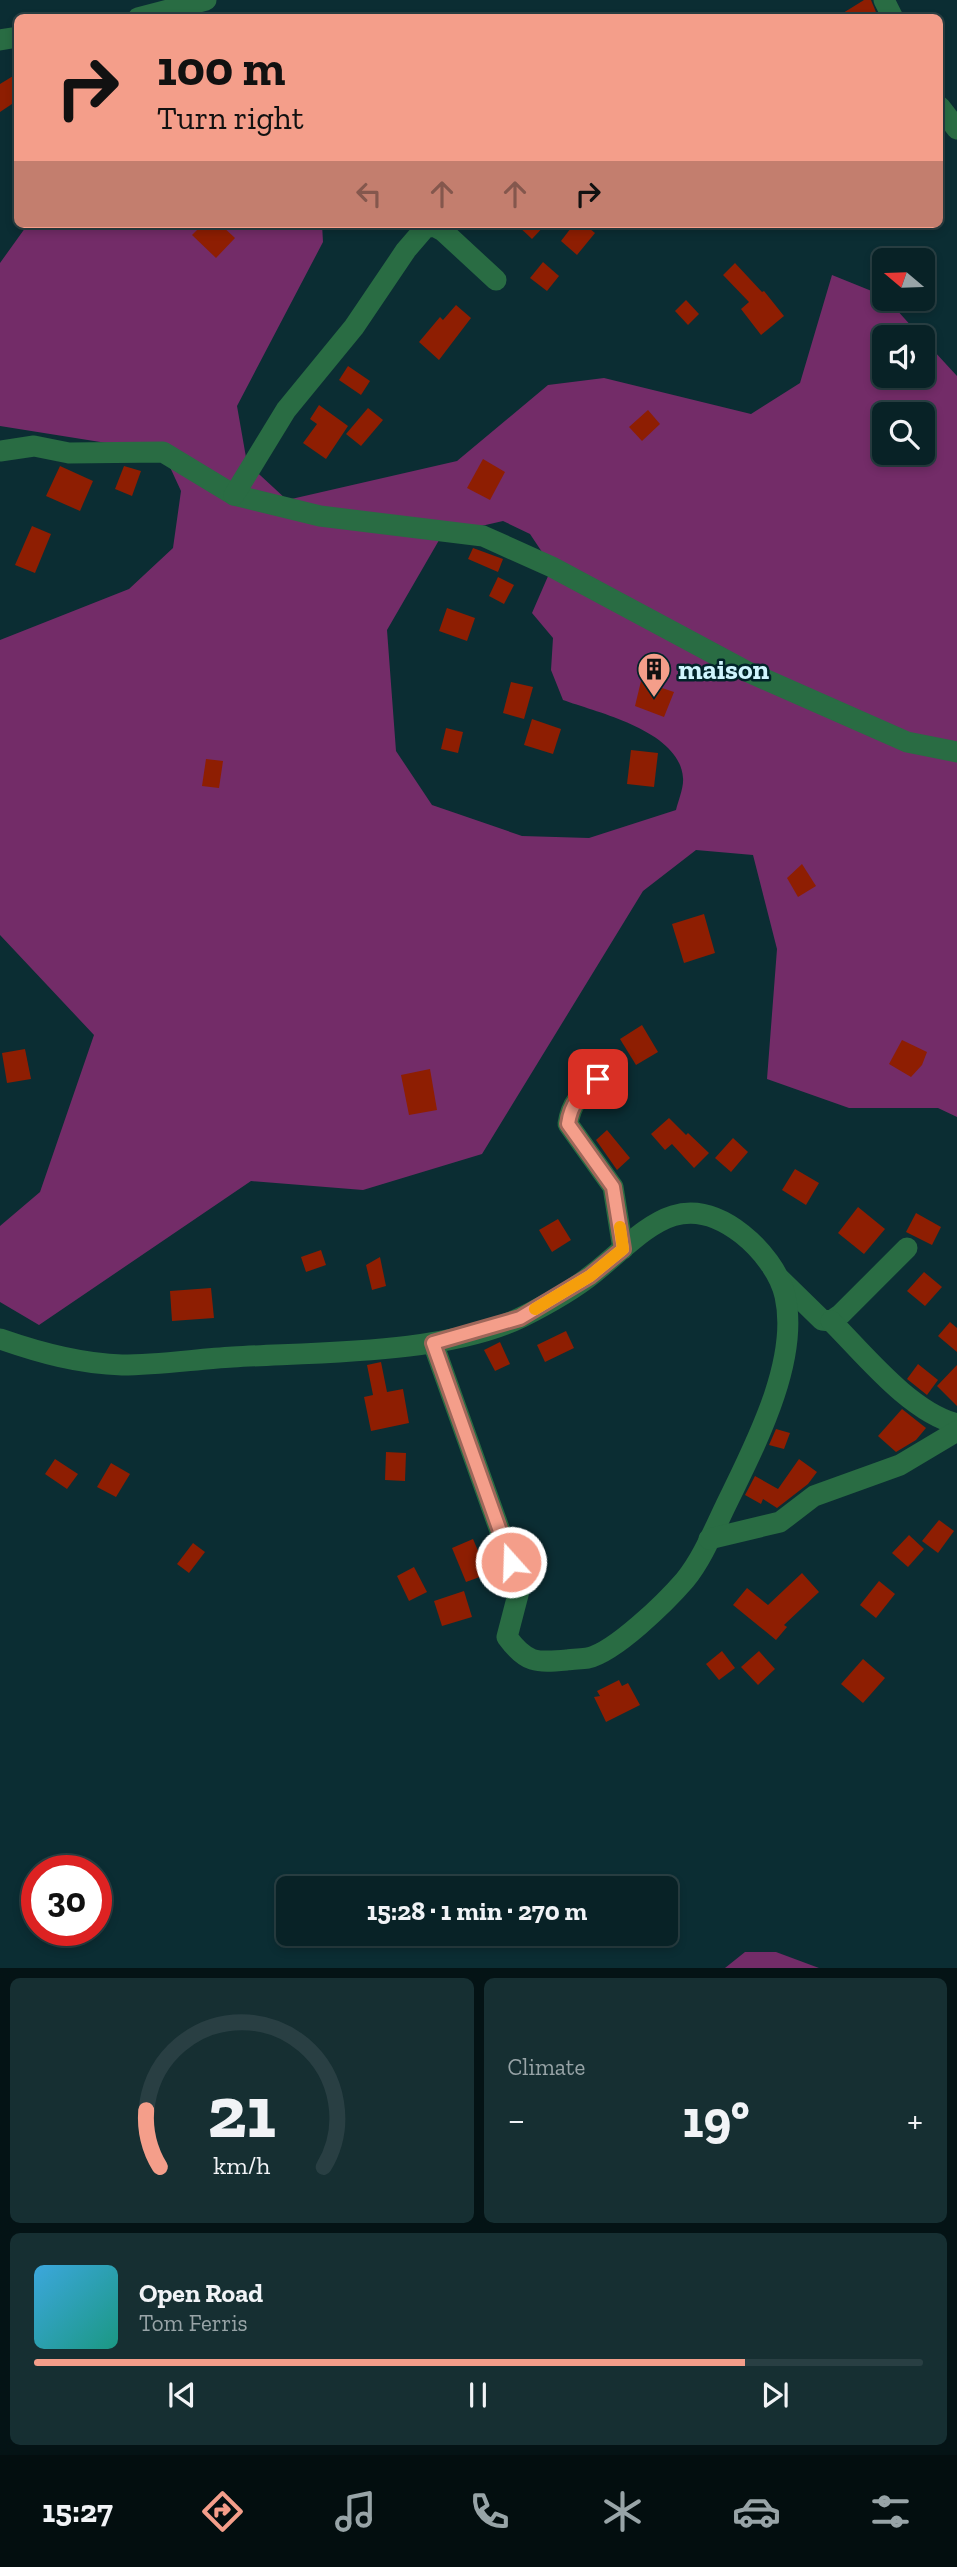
<!DOCTYPE html>
<html lang="en">
<head>
<meta charset="utf-8">
<style>
	body { margin:0; font-family:"Zilla Slab",serif; background:#162f32; color:#f1f3f6; height:100vh; display:flex; flex-direction:column; font-size:26px; white-space:nowrap }
	* { box-sizing:border-box; margin:0 }
	p { font-size:23px; color:#98a4a7 }
	.icon { flex:none; width:38px; height:38px; fill:none; stroke:currentColor; stroke-width:2; stroke-linecap:round; stroke-linejoin:round }
	.map { position:relative; height:1968px; overflow:hidden }
	.details { display:flex; flex-direction:column; gap:10px; padding:10px; background:#041315; flex:1 }
	.details>* { flex:none }
	.banner { position:absolute; left:14px; top:14px; width:929px; height:214px; border-radius:10px; box-shadow:0 4px 10px #0003,0 0 0 2px #293f43; background:#f49e8a; color:#111; overflow:hidden }
	.needle { width:46px; rotate:289deg }
	.buttons { position:absolute; left:872px; top:248px; display:grid; gap:14px }
	.buttons a { display:grid; place-items:center; width:63px; height:63px; border-radius:10px; background:#082226; box-shadow:0 4px 10px #0003,0 0 0 2px #293f43; font-size:35px }
	.speed { position:absolute; left:21px; top:1855px; display:flex; gap:14px; font-size:35px; font-weight:700; text-align:center }
	.speed>* { display:grid; place-content:center; width:91px; height:91px; border-radius:50%; background:#082226; box-shadow:0 4px 10px #0003,0 0 0 2px #293f43; line-height:1 }
	.speed .limit { border:10px solid #d22; background:#fff; color:#111 }
	.pin { position:absolute; display:grid; place-items:center; width:60px; height:60px; color:#fff; margin:-30px; border-radius:14px; box-shadow:0 4px 10px #0006 }
	.me { position:absolute; width:77px; margin:-38px; rotate:340deg; stroke-linejoin:round; filter:drop-shadow(0 0 5px #0008) }
	.turn { display:flex; align-items:center; gap:24px; height:147px; padding:0 28px; font-size:32px }
	.turn .icon { width:91px; height:91px; stroke-width:2.5 }
	.turn b { display:block; font-size:49px; line-height:60px }
	.lanes { display:flex; align-items:center; height:66px; padding:0 28px; background:#0003; justify-content:center; gap:35px; direction:ltr }
	.lanes .off { opacity:.35 }
	.big { font-size:52px; font-weight:800; line-height:1.1 }
	.details .card { flex:1; display:flex; flex-direction:column; justify-content:center; gap:10px; min-width:0; padding:0 24px; border-radius:10px; background:#162f32 }
	.details .dial { align-items:center; gap:0 }
	.dial svg { height:182px; overflow:visible; fill:none; stroke:#293f43; stroke-width:7; stroke-linecap:round; text-anchor:middle }
	.dial text { fill:#f1f3f6; stroke:none }
	.song { display:flex; align-items:center; gap:21px }
	.cover { width:84px; height:84px; border-radius:10px; background:linear-gradient(135deg,hsl(200 70% 55%),hsl(170 70% 35%)) }
	.played { height:7px; border-radius:4px; background:linear-gradient(90deg,#f49e8a 80%,#293f43 80%) }
	.keys { display:flex; justify-content:space-around; direction:ltr }
	.heat { display:flex; justify-content:space-between; align-items:center; font-size:38px; direction:ltr }
	.details .tiles { flex:1; display:grid; gap:10px; grid-template-columns:1fr 1fr }
	.card:last-child { grid-column:span 2 }
	.trip { position:absolute; left:276px; top:1876px; width:402px; height:70px; border-radius:10px; background:#082226; box-shadow:0 4px 10px #0003,0 0 0 2px #293f43; font-weight:800; line-height:70px; text-align:center }
	.dock { display:flex; height:112px; justify-content:space-around; align-items:center; background:#030e0f; color:#98a4a7 }
	.dock .icon { width:49px; height:49px }
	.dock .active { color:#f49e8a }
	.dock b { font-size:32px; color:#f1f3f6 }
	.map>svg:first-child { display:block }
	.green { fill:#732c68; fill-rule:evenodd }
	.building { fill:#8e1e02 }
	.lines { fill:none; stroke-linecap:round; stroke-linejoin:round }
	.minor { stroke:#296c43; stroke-width:21 }
	.route-casing { stroke:#9f675a; stroke-width:18 }
	.route { stroke:#f49e8a; stroke-width:12 }
	.slow { stroke:#f59e0b; stroke-width:12 }
	.labels { text-anchor:middle; dominant-baseline:central; stroke-width:5; stroke-linejoin:round; paint-order:stroke }
	.poi-label { font-size:28px; font-weight:bold; fill:#d0f5fe; stroke:#012329; text-anchor:start }
</style>
</head>
<body>
<div class="map">
<svg width="957" height="1969" viewBox="0 0 957 1969">
	<rect width="100%" height="100%" fill="#0b2d33"/>
	<g class="green">
		<path d="M28,224H322L323,242L237,406L247,463L287,500L457,461L548,385L604,378L751,414L800,383L832,275L884,296V299H887L922,338H884V376H922V338L957,376V1117L938,1108H849L767,1079L777,949L753,855L696,850L643,891L482,1154L363,1190L251,1181L39,1325L0,1302V1226L40,1192L94,1035L0,935V640L129,589L173,548L181,491L163,452L0,426V263ZM884,415H922V453H884ZM503,521L530,534L552,567L532,613L553,638L551,670L563,700C599,713 680,731 683,778C684,787 678,801 676,810L589,838L522,836L432,805L396,751L387,630L442,535Z"/>
		<path d="M745,1952H776L819,1968H725Z"/>
	</g>
	<g class="building">
		<path d="M864,0H871L878,17L835,18Z"/>
		<path d="M18,73V100L0,112V84Z"/>
		<path d="M203,224H220L235,238L216,258L192,235Z"/>
		<path d="M516,224H546L532,239Z"/>
		<path d="M574,224H584L595,233L577,255L561,241Z"/>
		<path d="M543,262L559,276L547,291L530,278Z"/>
		<path d="M735,263L762,292L764,291L784,316L761,335L741,309L749,302L723,275Z"/>
		<path d="M686,300L699,314L688,325L675,311Z"/>
		<path d="M456,305L471,318L439,360L419,342L440,317L443,320Z"/>
		<path d="M348,366L370,381L361,395L339,380Z"/>
		<path d="M319,405L348,426L326,459L303,443L317,424L310,419Z"/>
		<path d="M368,408L383,420L361,446L346,434Z"/>
		<path d="M648,410L660,424L642,441L629,427Z"/>
		<path d="M483,459L505,472L490,500L467,488Z"/>
		<path d="M60,466L93,481L80,511L46,496Z"/>
		<path d="M124,466L141,471L132,496L115,489Z"/>
		<path d="M32,526L51,534L35,573L15,565Z"/>
		<path d="M473,548L503,559L498,572L468,559Z"/>
		<path d="M498,577L514,585L504,604L489,596Z"/>
		<path d="M447,608L475,618L467,641L439,631Z"/>
		<path d="M641,681L674,692L664,717L635,706Z"/>
		<path d="M511,682L533,687L524,719L503,713Z"/>
		<path d="M532,719L561,729L553,754L524,745Z"/>
		<path d="M446,728L463,732L458,753L441,749Z"/>
		<path d="M631,750L658,753L654,787L627,784Z"/>
		<path d="M206,759L223,761L219,788L202,786Z"/>
		<path d="M802,864L816,886L798,897L787,878Z"/>
		<path d="M704,914L715,953L684,963L672,924Z"/>
		<path d="M642,1025L658,1052L636,1065L620,1039Z"/>
		<path d="M902,1040L927,1052L922,1065L911,1077L889,1064Z"/>
		<path d="M25,1049L31,1079L7,1083L2,1053Z"/>
		<path d="M430,1069L437,1110L409,1115L401,1075Z"/>
		<path d="M669,1118L686,1135L688,1133L709,1153L694,1168L672,1144L665,1150L651,1134Z"/>
		<path d="M607,1130L630,1158L617,1170L596,1140Z"/>
		<path d="M733,1138L748,1152L731,1172L715,1158Z"/>
		<path d="M795,1169L819,1183L806,1205L782,1190Z"/>
		<path d="M858,1207L885,1229L864,1254L838,1233Z"/>
		<path d="M916,1213L941,1227L932,1245L906,1232Z"/>
		<path d="M558,1219L571,1240L552,1252L539,1230Z"/>
		<path d="M321,1250L326,1265L306,1272L301,1257Z"/>
		<path d="M380,1257L386,1286L372,1290L366,1265Z"/>
		<path d="M924,1272L942,1287L925,1306L907,1291Z"/>
		<path d="M211,1288L214,1318L172,1321L170,1291Z"/>
		<path d="M950,1322L957,1328V1352L938,1336Z"/>
		<path d="M566,1331L574,1348L545,1362L537,1345Z"/>
		<path d="M500,1342L510,1364L495,1371L484,1350Z"/>
		<path d="M381,1362L387,1392L403,1389L409,1423L371,1431L364,1397L373,1395L367,1365Z"/>
		<path d="M918,1364L938,1380L927,1395L907,1379Z"/>
		<path d="M957,1365V1406L937,1386Z"/>
		<path d="M902,1409L926,1428L916,1440L896,1452L878,1436Z"/>
		<path d="M776,1429L790,1433L784,1449L769,1445Z"/>
		<path d="M386,1452L406,1453L405,1481L385,1480Z"/>
		<path d="M55,1459L78,1474L67,1489L45,1474Z"/>
		<path d="M799,1459L817,1472L808,1484L777,1508L763,1499L761,1504L745,1495L755,1476L778,1489Z"/>
		<path d="M111,1463L130,1474L116,1497L97,1487Z"/>
		<path d="M939,1520L954,1531L938,1553L922,1541Z"/>
		<path d="M909,1535L924,1549L908,1567L892,1553Z"/>
		<path d="M473,1539L488,1574L466,1582L452,1548Z"/>
		<path d="M193,1543L205,1552L189,1573L177,1564Z"/>
		<path d="M414,1567L427,1592L409,1601L397,1576Z"/>
		<path d="M802,1573L819,1592L784,1625L787,1627L776,1640L733,1605L747,1588L768,1605Z"/>
		<path d="M879,1581L895,1594L876,1618L860,1605Z"/>
		<path d="M464,1591L472,1617L442,1626L434,1601Z"/>
		<path d="M722,1651L735,1668L719,1680L706,1664Z"/>
		<path d="M759,1651L775,1669L758,1685L741,1667Z"/>
		<path d="M863,1659L885,1678L863,1703L841,1684Z"/>
		<path d="M619,1680L622,1686L628,1683L640,1705L606,1722L594,1697L600,1696L597,1691Z"/>
	</g>
	<g class="lines">
		<g class="minor">
			<path d="M884,0L893,18"/>
			<path d="M138,18L206,0"/>
			<path d="M0,40L18,37"/>
			<path d="M940,107L957,129"/>
			<path d="M0,451L34,446L69,453L163,452L234,495L320,516L483,536L552,567L746,671L907,742L957,752"/>
			<path d="M234,495L286,410L354,327L406,250L425,228L434,226L443,231L496,280"/>
			<path d="M598,1079C582,1093 571,1102 568,1124L613,1187L623,1249"/>
			<path d="M780,1279L822,1320L831,1321L841,1314L907,1248"/>
			<path d="M831,1321C865,1355 910,1412 957,1424"/>
			<path d="M0,1339C40,1353 80,1364 122,1365C159,1365 197,1359 233,1357C317,1352 447,1354 522,1317C546,1305 573,1290 594,1273C643,1234 678,1184 742,1234C761,1249 780,1273 785,1296C800,1362 753,1449 725,1507C713,1532 702,1559 685,1580C666,1602 615,1652 588,1658C581,1659 573,1659 567,1660C536,1663 526,1663 507,1637L520,1587L433,1343"/>
			<path d="M709,1539L780,1522L814,1496L900,1465L957,1431"/>
		</g>
	</g>
	<g class="lines">
		<defs>
			<path id="route" d="M511,1562L433,1343L520,1318L590,1276L623,1249L613,1187L568,1124C571,1102 582,1093 598,1079"/>
		</defs>
		<use href="#route" class="route-casing"/>
		<use href="#route" class="route"/>
		<path class="slow" d="M535,1309L590,1276L623,1249L620,1227"/>
	</g>
	<defs>
		<symbol id="building-pin" viewBox="-11 -11 22 30"><path d="M0 17L-7.5 6A9.5 9.5 0 1 1 7.5 6Z" fill="#f49e8a" stroke="#012329"/><path d="M-4-6H4V6H1V3H-1V6H-4ZM-2.5-4.3h1.7v1.8h-1.7ZM.8-4.3h1.7v1.8H.8ZM-2.5-1h1.7V.8h-1.7ZM.8-1h1.7V.8H.8Z" fill="#111"/></symbol>
	</defs>
	<g fill-rule="evenodd">
		<use href="#building-pin" x="635" y="650" width="38" height="52"/>
	</g>
	<g class="labels">
		<g class="poi-label">
			<text x="678" y="669">maison</text>
		</g>
	</g>
</svg>
<div class="buttons">
<a><svg class="needle" viewBox="-14 -14 28 28"><path d="M0-13l5 13h-10z" fill="#e53935"/><path d="M0 13l5-13h-10z" fill="#98a4a7"/></svg></a>
<a><svg class="icon" aria-label="sound" viewBox="0 0 24 24"><path d="M4 9h4l5-4v14l-5-4H4zM17 9q2 3 0 6"/></svg></a>
<a><svg class="icon" aria-label="search" viewBox="0 0 24 24"><circle cx="10" cy="10" r="6"/><path d="M15 15l6 6"/></svg></a>
</div>
<div class="speed"><div class="limit">30</div></div>
<div class="pin" style="left:598px;top:1079px;background:#d93025"><svg class="icon" aria-label="arrive" viewBox="0 0 24 24"><path d="M6 21V4h12l-3 4 3 4H6"/></svg></div>
<svg class="me" style="left:511px;top:1562px" viewBox="-20 -20 40 40"><circle r="17" fill="#f49e8a" stroke="#fff" stroke-width="3"/><path d="M0-11L8 9 0 5-8 9z" fill="#fff"/></svg>
<div class="trip">15:28 · 1 min · 270 m</div>
<div class="banner">
<div class="turn"><svg class="icon" aria-label="right" viewBox="0 0 24 24"><path d="M7 20v-9h11M14 6l5 5-5 5"/></svg><div><b>100 m</b>Turn right</div></div>
<div class="lanes"><svg class="icon off" aria-label="left" viewBox="0 0 24 24"><path d="M17 20v-9H6M10 6l-5 5 5 5"/></svg><svg class="icon off" aria-label="ahead" viewBox="0 0 24 24"><path d="M12 20V5M6 11l6-6 6 6"/></svg><svg class="icon off" aria-label="ahead" viewBox="0 0 24 24"><path d="M12 20V5M6 11l6-6 6 6"/></svg><svg class="icon" aria-label="right" viewBox="0 0 24 24"><path d="M7 20v-9h11M14 6l5 5-5 5"/></svg></div>
</div>
</div>
<section class="details">
<div class="tiles">
<div class="card dial"><svg viewBox="0 0 100 80">
<path d="M14 69A42 42 0 1 1 86 69"/>
<path d="M14 69A42 42 0 0 1 8 44" stroke="#f49e8a"/>
<text x="50" y="56" font-size="32" font-weight="700">21</text>
<text x="50" y="72" font-size="11">km/h</text>
</svg></div>
<div class="card"><p>Climate</p>
<div class="heat"><a>−</a><b class="big">19°</b><a>+</a></div>
</div>
<div class="card">
<div class="song"><i class="cover"></i><div><b>Open Road</b><p>Tom Ferris</p></div></div>
<div class="played"></div>
<div class="keys"><svg class="icon" aria-label="previous" viewBox="0 0 24 24"><path d="M18 5L8 12l10 7zM5 5v14"/></svg><svg class="icon" aria-label="pause" viewBox="0 0 24 24"><path d="M8 5v14M16 5v14"/></svg><svg class="icon" aria-label="next" viewBox="0 0 24 24"><path d="M6 5l10 7-10 7zM19 5v14"/></svg></div>
</div>
</div>
</section>
<nav class="dock">
<b>15:27</b>
<svg class="icon active" aria-label="directions" viewBox="0 0 24 24"><path d="M12 3l9 9-9 9-9-9zM9 14v-3h6M13 9l2 2-2 2"/></svg>
<svg class="icon" aria-label="music" viewBox="0 0 24 24"><path d="M9 18V5l10-2v13"/><circle cx="6" cy="18" r="3"/><circle cx="16" cy="16" r="3"/></svg>
<svg class="icon" aria-label="phone" viewBox="0 0 24 24"><path d="M5 4h4l2 5-3 2q2 4 5 5l2-3 5 2v4C11 20 4 13 5 4z"/></svg>
<svg class="icon" aria-label="climate" viewBox="0 0 24 24"><path d="M12 3v18M4 7l16 10M4 17L20 7"/></svg>
<svg class="icon" aria-label="car" viewBox="0 0 24 24"><path d="M5 17H2v-5l4-1 3-4h7l3 4 3 1v5h-3M9 17h6M6 11h13"/><circle cx="7" cy="17" r="2"/><circle cx="17" cy="17" r="2"/></svg>
<svg class="icon" aria-label="filters" viewBox="0 0 24 24"><path d="M4 7h16M4 17h16"/><circle cx="9" cy="7" r="2"/><circle cx="15" cy="17" r="2"/></svg>
</nav>
</body>
</html>
